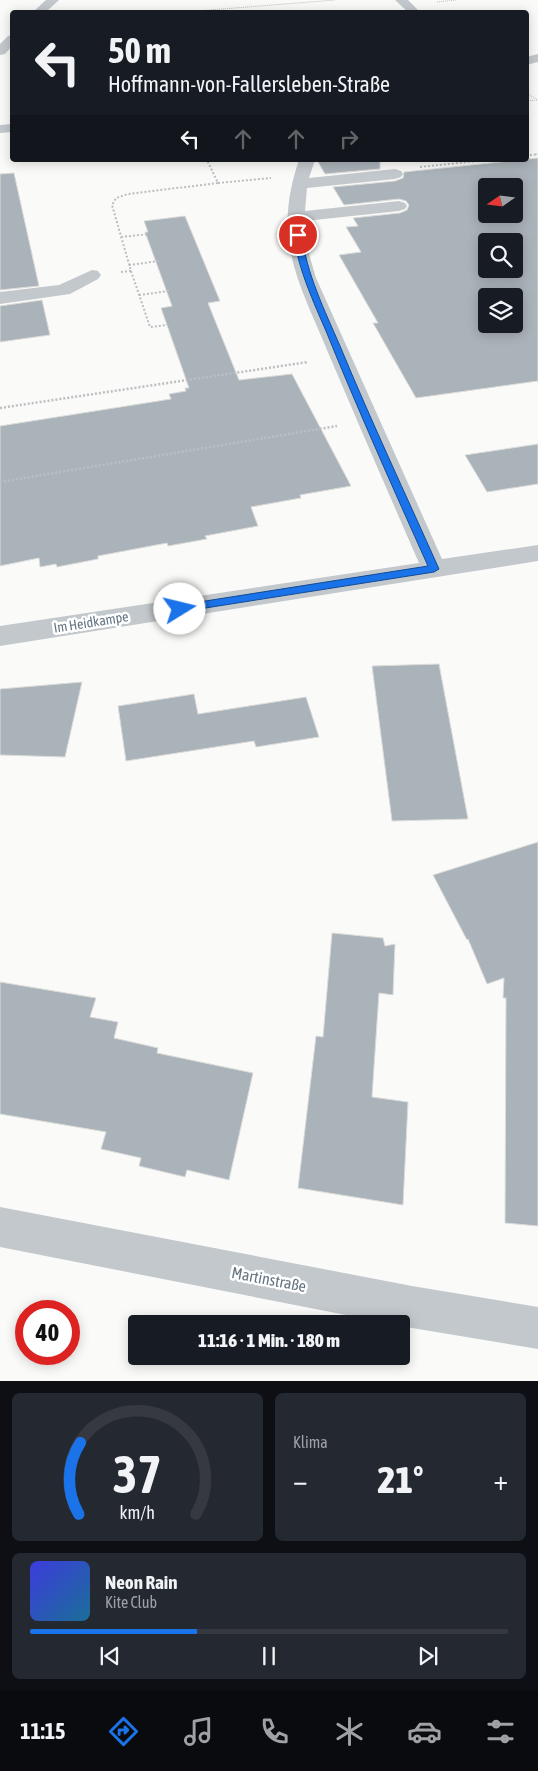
<!DOCTYPE html>
<html lang="de">
<head>
<meta charset="utf-8">
<style>
	body { margin:0; font-family:"Asap Condensed",sans-serif; background:#242831; color:#f1f3f6; height:100vh; display:flex; flex-direction:column; font-size:19px; white-space:nowrap }
	* { box-sizing:border-box; margin:0 }
	p { font-size:16px; color:#9ea1a6 }
	.icon { flex:none; width:28px; height:28px; fill:none; stroke:currentColor; stroke-width:2; stroke-linecap:round; stroke-linejoin:round }
	.map { position:relative; height:1381px; overflow:hidden }
	.details { display:flex; flex-direction:column; gap:12px; padding:12px; background:#0d0f14; flex:1 }
	.details>* { flex:none }
	.guide { position:absolute; left:10px; top:10px; width:519px; height:152px; border-radius:5px; box-shadow:0 2px 12px #0003; background:#171b24; color:#f1f3f6; overflow:hidden }
	.needle { width:32px; rotate:256deg }
	.fabs { position:absolute; left:478px; top:178px; display:grid; gap:10px }
	.fabs a { display:grid; place-items:center; width:45px; height:45px; border-radius:5px; background:#171b24; box-shadow:0 2px 12px #0003; font-size:25px }
	.speed { position:absolute; left:15px; top:1300px; display:flex; gap:10px; font-size:25px; font-weight:700; text-align:center }
	.speed>* { display:grid; place-content:center; width:65px; height:65px; border-radius:50%; background:#171b24; box-shadow:0 2px 12px #0003; line-height:1 }
	.speed .limit { border:8px solid #d22; background:#fff; color:#111 }
	.pin { position:absolute; display:grid; place-items:center; width:42px; height:42px; color:#fff; margin:-21px; border:2px solid #fff; border-radius:50%; box-shadow:0 1px 5px #0007 }
	.me { position:absolute; width:55px; margin:-28px; rotate:81deg; stroke-linejoin:round; filter:drop-shadow(0 0 4px #0008) }
	.turn { display:flex; align-items:center; gap:18px; height:105px; padding:0 15px; font-size:22px }
	.turn .icon { width:65px; height:65px; stroke-width:2.5 }
	.turn b { display:block; font-size:35px; line-height:42px }
	.lanes { display:flex; align-items:center; height:48px; padding:0 15px; background:#0003; justify-content:center; gap:25px; direction:ltr }
	.lanes .off { opacity:.35 }
	.big { font-size:38px; font-weight:800; line-height:1.1 }
	.details .widget { flex:1; display:flex; flex-direction:column; justify-content:center; gap:8px; min-width:0; padding:0 18px; border-radius:8px; background:#242831 }
	.details .dial { align-items:center; gap:0 }
	.dial svg { height:130px; overflow:visible; fill:none; stroke:#363941; stroke-width:7; stroke-linecap:round; text-anchor:middle }
	.dial text { fill:#f1f3f6; stroke:none }
	.song { display:flex; align-items:center; gap:15px }
	.cover { width:60px; height:60px; border-radius:8px; background:linear-gradient(135deg,hsl(240 70% 55%),hsl(200 70% 35%)) }
	.played { height:5px; border-radius:2px; background:linear-gradient(90deg,#1a73e8 35%,#363941 35%) }
	.keys { display:flex; justify-content:space-around; direction:ltr }
	.heat { display:flex; justify-content:space-between; align-items:center; font-size:28px; direction:ltr }
	.details .tiles { flex:1; display:grid; gap:12px; grid-template-columns:1fr 1fr }
	.widget:last-child { grid-column:span 2 }
	.trip { position:absolute; left:128px; top:1315px; width:282px; height:50px; border-radius:5px; background:#171b24; box-shadow:0 2px 12px #0003; font-weight:800; line-height:50px; text-align:center }
	.menu { display:flex; height:80px; justify-content:space-around; align-items:center; background:#090b0e; color:#9ea1a6 }
	.menu .icon { width:35px; height:35px }
	.menu .on { color:#1a73e8 }
	.menu b { font-size:22px; color:#f1f3f6 }
	.map>svg:first-child { display:block }
	.building { fill:#aab3b9; stroke:#dcdcda; fill-rule:evenodd }
	.lines { fill:none; stroke-linecap:round; stroke-linejoin:round }
	.path-far2 { stroke:#bbbfc2; stroke-width:1; stroke-dasharray:1 1; stroke-linecap:butt }
	.path-far1 { stroke:#bbbfc2; stroke-width:2; stroke-dasharray:2 2; stroke-linecap:butt }
	.path { stroke:#bbbfc2; stroke-width:2.5; stroke-dasharray:2 2; stroke-linecap:butt }
	.minor { fill:#c3c8cc; fill-rule:evenodd }
	.route { fill:#1a73e8; stroke:#114b97 }
	.labels { text-anchor:middle; dominant-baseline:central; stroke-width:5; stroke-linejoin:round; paint-order:stroke }
	.street-label { font-size:14px; fill:#657683; stroke:#fff }
	.near-street-label { font-size:16px; fill:#657683; stroke:#fff }
</style>
</head>
<body>
<div class="map">
<svg width="538" height="1381" viewBox="0 0 538 1381">
	<rect width="100%" height="100%" fill="#fafaf8"/>
	<g class="building">
		<path d="M538,158V381L416,398L373,323H378L339,255L361,252L346,227L358,226L353,218L400,213L407,210L409,205L406,201L399,199L344,205L333,187L395,181L403,178L404,172ZM486,186H514V214H486ZM486,241H514V269H486ZM486,296H514V324H486Z"/>
		<path d="M317,160H380V169L325,174Z"/>
		<path d="M14,173L39,286L0,290V174Z"/>
		<path d="M185,216L220,301L208,303L239,380L292,374L351,486L300,495L301,498L251,507L258,526L205,536L207,539L168,546L167,543L98,556V559L57,567L56,564L40,567L39,558L0,566V426L171,399L169,394L186,391L185,388H189L161,308L172,306L145,232H148L144,221Z"/>
		<path d="M42,300L50,335L0,342V306Z"/>
		<path d="M538,444V484L487,492L465,455Z"/>
		<path d="M439,664L468,819L392,821L372,666Z"/>
		<path d="M82,682L65,757L0,755V689Z"/>
		<path d="M194,694L198,714L306,697L319,737L256,747L254,741L126,761L118,706Z"/>
		<path d="M538,842V1226L505,1223L506,998H503L504,978L487,984L468,939L467,940L433,875Z"/>
		<path d="M332,933L383,938L385,946L395,944L393,995L379,993L372,1097L408,1102L403,1205L298,1188L316,1036L323,1037Z"/>
		<path d="M0,982L96,998L90,1017L118,1022L114,1038L158,1048L157,1053L253,1073L229,1180L187,1170L185,1177L139,1166L141,1158L101,1149L106,1132L0,1114Z"/>
	</g>
	<g class="lines">
		<g class="path-far2">
			<path d="M437,2L456,0"/>
			<path d="M185,12L335,0"/>
			<path d="M526,93L538,100"/>
			<path d="M526,101L537,100"/>
			<path d="M534,155L538,154"/>
		</g>
		<g class="path-far1">
			<path d="M526,156L538,154"/>
			<path d="M420,167L487,160"/>
			<path d="M218,183L271,178"/>
			<path d="M121,237L149,234"/>
			<path d="M129,265L159,261"/>
			<path d="M131,271L150,327L167,325"/>
			<path d="M121,272L131,271L112,205L116,198L128,194L218,183L207,160"/>
			<path d="M139,295L169,291"/>
		</g>
		<g class="path">
			<path d="M0,408L308,362"/>
			<path d="M0,482L337,426"/>
		</g>
		<g class="minor">
			<path d="M46,0H59L46,12H33Z"/>
			<path d="M395,0H408L420,12H408Z"/>
			<path d="M12,35V46L5,54L0,55V44L8,36Z"/>
			<path d="M538,54V62L526,65V57Z"/>
			<path d="M12,124V132L0,133V125Z"/>
			<path d="M299,160H315L309,178L395,169L401,171L403,174L401,177L395,179L307,188L305,211L399,201L405,203L407,206L405,209L399,211L305,221L309,254L316,278L442,559L538,545V561L0,646V626L419,563C388,492 357,421 327,350C313,315 294,280 289,242C285,214 290,186 299,160Z"/>
			<path d="M92,270L98,271L101,275L98,279L70,294L0,304V292L59,285Z"/>
			<path d="M0,1207L412,1286L538,1307V1349L412,1328L401,1326V1324H392L0,1247Z"/>
		</g>
	</g>
	<path class="route" d="M296,233L302,235C306,273 325,311 340,346C371,421 406,495 439,569L434,572L180,612L176,611L175,609L176,606L180,605L428,566C393,488 358,410 326,331C317,310 291,254 296,233Z"/>
	<g class="labels">
		<g class="street-label">
			<text transform="translate(91 622) rotate(-9)">Im Heidkampe</text>
		</g>
		<g class="near-street-label">
			<text transform="translate(269 1279) rotate(11)">Martinstraße</text>
		</g>
	</g>
</svg>
<div class="fabs">
<a><svg class="needle" viewBox="-14 -14 28 28"><path d="M0-13l5 13h-10z" fill="#e53935"/><path d="M0 13l5-13h-10z" fill="#9ea1a6"/></svg></a>
<a><svg class="icon" aria-label="search" viewBox="0 0 24 24"><circle cx="10" cy="10" r="6"/><path d="M15 15l6 6"/></svg></a>
<a><svg class="icon" aria-label="layers" viewBox="0 0 24 24"><path d="M12 4l9 5-9 5-9-5zM3 14l9 5 9-5"/></svg></a>
</div>
<div class="speed"><div class="limit">40</div></div>
<div class="pin" style="left:298px;top:235px;background:#d93025"><svg class="icon" aria-label="arrive" viewBox="0 0 24 24"><path d="M6 21V4h12l-3 4 3 4H6"/></svg></div>
<svg class="me" style="left:180px;top:609px" viewBox="-20 -20 40 40"><circle r="19" fill="#fff"/><path d="M0-13L10 11 0 6-10 11z" fill="#1a73e8"/></svg>
<div class="trip">11:16 · 1 Min. · 180 m</div>
<div class="guide">
<div class="turn"><svg class="icon" aria-label="left" viewBox="0 0 24 24"><path d="M17 20v-9H6M10 6l-5 5 5 5"/></svg><div><b>50 m</b>Hoffmann-von-Fallersleben-Straße</div></div>
<div class="lanes"><svg class="icon" aria-label="left" viewBox="0 0 24 24"><path d="M17 20v-9H6M10 6l-5 5 5 5"/></svg><svg class="icon off" aria-label="ahead" viewBox="0 0 24 24"><path d="M12 20V5M6 11l6-6 6 6"/></svg><svg class="icon off" aria-label="ahead" viewBox="0 0 24 24"><path d="M12 20V5M6 11l6-6 6 6"/></svg><svg class="icon off" aria-label="right" viewBox="0 0 24 24"><path d="M7 20v-9h11M14 6l5 5-5 5"/></svg></div>
</div>
</div>
<section class="details">
<div class="tiles">
<div class="widget dial"><svg viewBox="0 0 100 80">
<path d="M14 69A42 42 0 1 1 86 69"/>
<path d="M14 69A42 42 0 0 1 15 25" stroke="#1a73e8"/>
<text x="50" y="56" font-size="32" font-weight="700">37</text>
<text x="50" y="72" font-size="11">km/h</text>
</svg></div>
<div class="widget"><p>Klima</p>
<div class="heat"><a>−</a><b class="big">21°</b><a>+</a></div>
</div>
<div class="widget">
<div class="song"><i class="cover"></i><div><b>Neon Rain</b><p>Kite Club</p></div></div>
<div class="played"></div>
<div class="keys"><svg class="icon" aria-label="previous" viewBox="0 0 24 24"><path d="M18 5L8 12l10 7zM5 5v14"/></svg><svg class="icon" aria-label="pause" viewBox="0 0 24 24"><path d="M8 5v14M16 5v14"/></svg><svg class="icon" aria-label="next" viewBox="0 0 24 24"><path d="M6 5l10 7-10 7zM19 5v14"/></svg></div>
</div>
</div>
</section>
<nav class="menu">
<b>11:15</b>
<svg class="icon on" aria-label="directions" viewBox="0 0 24 24"><path d="M12 3l9 9-9 9-9-9zM9 14v-3h6M13 9l2 2-2 2"/></svg>
<svg class="icon" aria-label="music" viewBox="0 0 24 24"><path d="M9 18V5l10-2v13"/><circle cx="6" cy="18" r="3"/><circle cx="16" cy="16" r="3"/></svg>
<svg class="icon" aria-label="phone" viewBox="0 0 24 24"><path d="M5 4h4l2 5-3 2q2 4 5 5l2-3 5 2v4C11 20 4 13 5 4z"/></svg>
<svg class="icon" aria-label="climate" viewBox="0 0 24 24"><path d="M12 3v18M4 7l16 10M4 17L20 7"/></svg>
<svg class="icon" aria-label="car" viewBox="0 0 24 24"><path d="M5 17H2v-5l4-1 3-4h7l3 4 3 1v5h-3M9 17h6M6 11h13"/><circle cx="7" cy="17" r="2"/><circle cx="17" cy="17" r="2"/></svg>
<svg class="icon" aria-label="filters" viewBox="0 0 24 24"><path d="M4 7h16M4 17h16"/><circle cx="9" cy="7" r="2"/><circle cx="15" cy="17" r="2"/></svg>
</nav>
</body>
</html>
